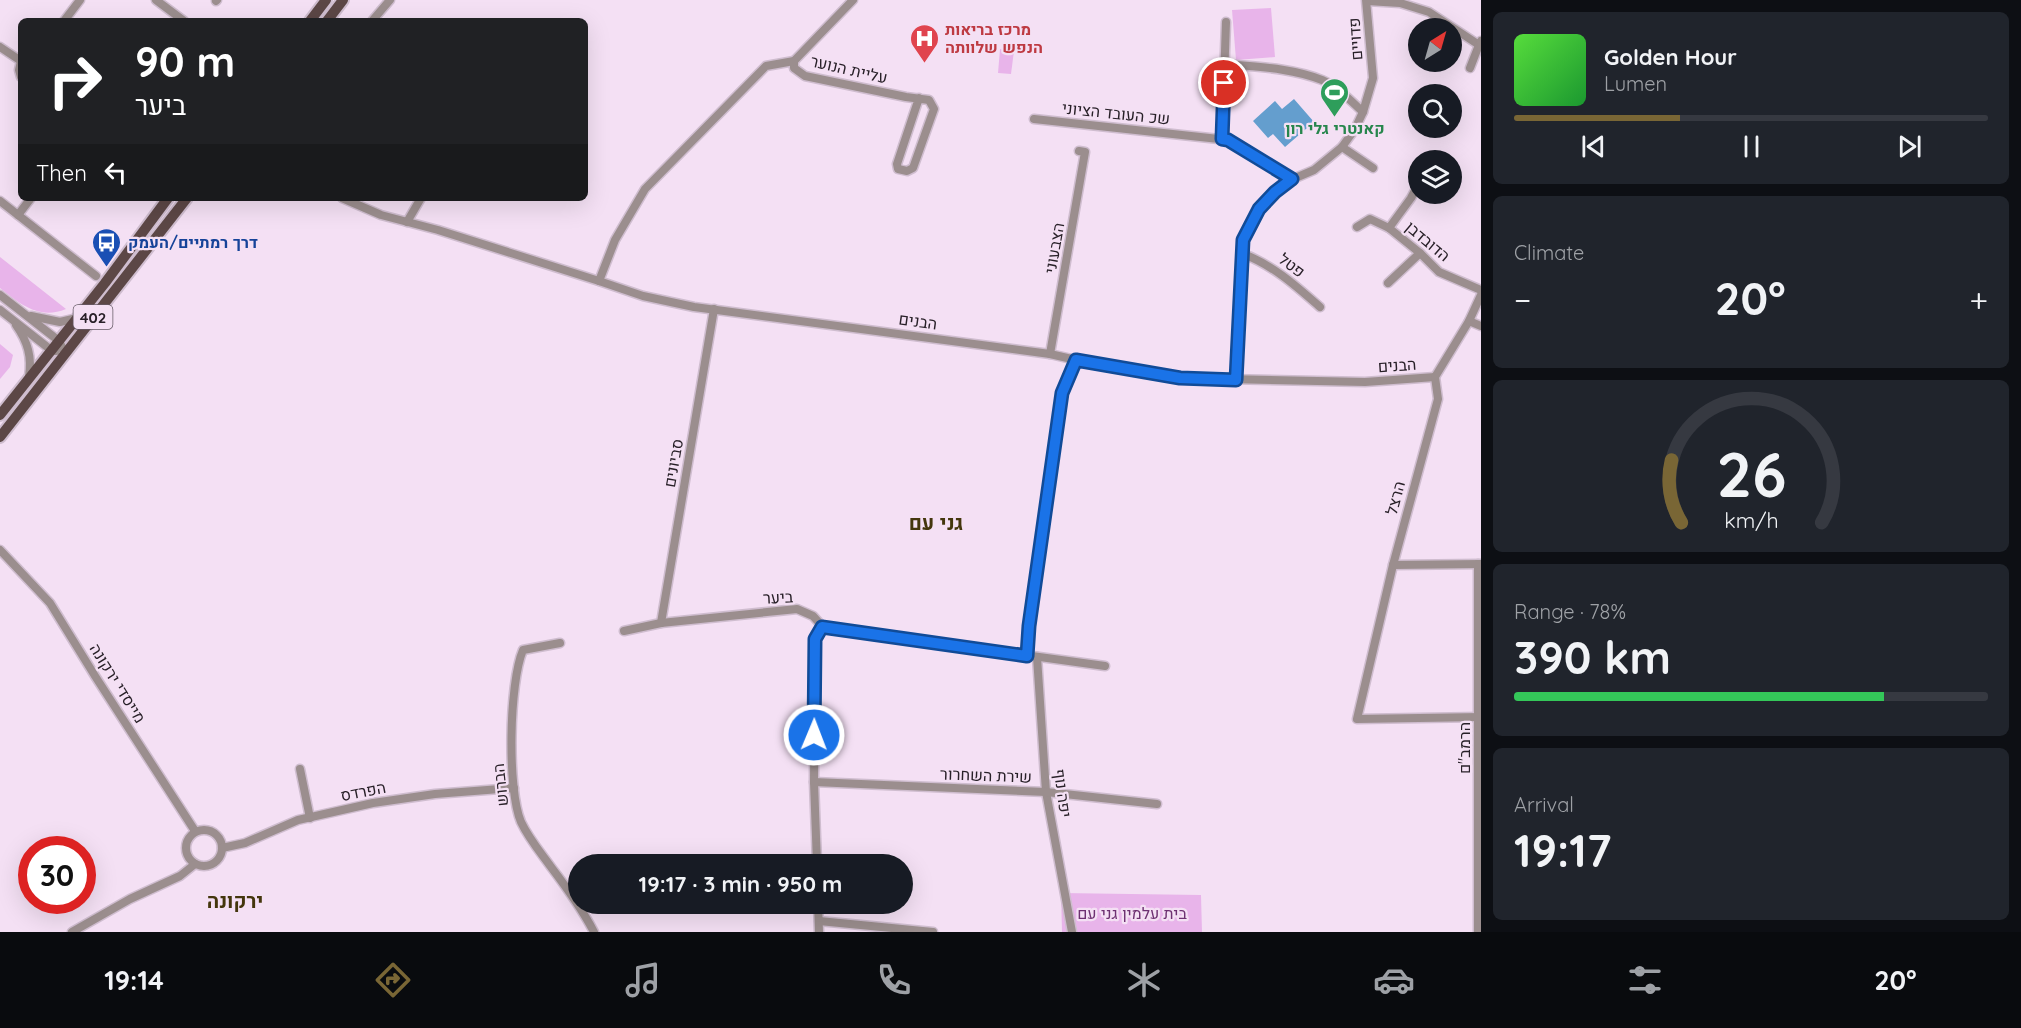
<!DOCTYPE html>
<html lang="en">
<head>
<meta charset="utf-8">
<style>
	body { margin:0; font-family:Quicksand,Heebo,sans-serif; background:#20242c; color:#f1f3f6; height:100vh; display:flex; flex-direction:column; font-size:22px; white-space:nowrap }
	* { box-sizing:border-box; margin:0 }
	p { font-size:20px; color:#9ea1a6 }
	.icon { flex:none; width:33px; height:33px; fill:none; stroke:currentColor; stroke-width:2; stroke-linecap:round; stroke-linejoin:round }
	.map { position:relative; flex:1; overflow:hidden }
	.sheet { display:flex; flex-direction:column; gap:12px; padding:12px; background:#0d0f14; width:540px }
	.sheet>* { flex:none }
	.guide { position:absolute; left:18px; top:18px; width:570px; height:183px; border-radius:9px; box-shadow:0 6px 24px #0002; background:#202124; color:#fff; overflow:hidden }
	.needle { width:39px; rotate:37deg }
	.buttons { position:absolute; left:1408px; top:18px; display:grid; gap:12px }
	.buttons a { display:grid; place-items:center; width:54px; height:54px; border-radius:50%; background:#171b24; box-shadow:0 6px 24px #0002; font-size:30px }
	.speed { position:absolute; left:18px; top:836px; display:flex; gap:12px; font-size:30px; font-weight:700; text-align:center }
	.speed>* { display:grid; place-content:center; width:78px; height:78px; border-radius:50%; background:#171b24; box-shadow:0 6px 24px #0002; line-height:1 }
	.speed .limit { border:9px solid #d22; background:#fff; color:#111 }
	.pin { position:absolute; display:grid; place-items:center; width:51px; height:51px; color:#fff; margin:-26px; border:3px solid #fff; border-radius:50%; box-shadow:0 2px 6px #0007 }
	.me { position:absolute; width:66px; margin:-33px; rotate:1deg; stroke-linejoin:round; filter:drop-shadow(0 0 4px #0008) }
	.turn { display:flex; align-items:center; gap:21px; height:126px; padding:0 18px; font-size:27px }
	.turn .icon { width:78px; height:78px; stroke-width:2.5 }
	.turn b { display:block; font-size:42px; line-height:51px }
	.then { display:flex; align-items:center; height:57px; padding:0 18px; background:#0003; gap:12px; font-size:22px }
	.big { font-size:45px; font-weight:800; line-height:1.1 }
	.sheet .card { flex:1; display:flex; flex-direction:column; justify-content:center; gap:9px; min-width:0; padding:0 21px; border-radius:9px; background:#20242c }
	.sheet .dial { align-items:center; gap:0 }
	.dial svg { height:156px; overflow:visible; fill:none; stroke:#363941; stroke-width:7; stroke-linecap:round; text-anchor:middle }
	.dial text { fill:#f1f3f6; stroke:none }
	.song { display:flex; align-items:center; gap:18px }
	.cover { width:72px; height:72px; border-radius:9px; background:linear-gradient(135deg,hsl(110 70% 55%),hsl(130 70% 35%)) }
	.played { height:6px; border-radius:3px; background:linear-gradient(90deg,#796635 35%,#363941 35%) }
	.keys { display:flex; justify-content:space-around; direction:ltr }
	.heat { display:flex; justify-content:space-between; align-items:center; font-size:33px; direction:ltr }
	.charge { height:9px; border-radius:4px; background:linear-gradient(90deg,#34c759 78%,#363941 0) }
	.trip { position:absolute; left:568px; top:854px; width:345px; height:60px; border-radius:30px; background:#171b24; box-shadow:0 6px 24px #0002; font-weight:800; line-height:60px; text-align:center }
	.tab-bar { display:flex; height:96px; justify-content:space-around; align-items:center; background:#090b0e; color:#9ea1a6 }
	.tab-bar .icon { width:42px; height:42px }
	.tab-bar .active { color:#796635 }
	.tab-bar b { font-size:27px; color:#f1f3f6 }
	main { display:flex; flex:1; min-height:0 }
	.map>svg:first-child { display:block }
	.green { fill:#e8b4ea }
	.water { fill:#649ece }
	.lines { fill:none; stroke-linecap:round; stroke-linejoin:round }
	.minor-casing { stroke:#cfbdcf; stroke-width:11 }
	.major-casing { stroke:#cfbdcf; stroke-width:14 }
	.minor { stroke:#9b8e8e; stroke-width:8 }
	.major { stroke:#5c4746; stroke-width:10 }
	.route-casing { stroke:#114b97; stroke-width:15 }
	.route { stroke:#1a73e8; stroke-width:10 }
	.labels { text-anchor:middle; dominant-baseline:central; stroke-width:4.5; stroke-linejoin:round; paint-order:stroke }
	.shield { fill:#f4e0f4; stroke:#655a65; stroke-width:1.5 }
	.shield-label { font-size:15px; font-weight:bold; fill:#282028 }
	.health-label { font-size:16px; font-weight:bold; fill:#be3a42; stroke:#f4e0f4; text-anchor:start }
	.street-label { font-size:16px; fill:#282028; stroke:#f4e0f4 }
	.leisure-label { font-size:16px; font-weight:bold; fill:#27864d; stroke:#f4e0f4 }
	.transit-label { font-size:16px; font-weight:bold; fill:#164399; stroke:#f4e0f4; text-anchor:start }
	.park-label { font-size:16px; fill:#6e3172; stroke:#f4e0f4 }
	.quarter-label { font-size:20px; font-weight:bold; fill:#44360d; stroke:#f4e0f4 }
</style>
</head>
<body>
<main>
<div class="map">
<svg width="1481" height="932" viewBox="0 0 1481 932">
	<rect width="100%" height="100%" fill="#f4e0f4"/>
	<g class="green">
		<path d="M1271,8L1275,57L1236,60L1232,10Z"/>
		<path d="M1000,49L1014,51L1011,74L998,73Z"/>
		<path d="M0,257L66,309C39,320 20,304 0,288Z"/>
		<path d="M0,344L13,355L10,367L0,379Z"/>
		<path d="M1061,893L1201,895L1202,932H1062Z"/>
	</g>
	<path class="water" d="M1294,99L1314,122L1285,147L1273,134L1268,138L1253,121L1275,101L1282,109Z"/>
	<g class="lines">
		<defs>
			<g id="minor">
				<path d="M156,0L184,21"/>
				<path d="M853,0L794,61V68L805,76L906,97L929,100L934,109L913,168L907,171L898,169L897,164L919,98"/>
				<path d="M216,1L217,0"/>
				<path d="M1367,1L1400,3L1429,12L1479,45L1481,41"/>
				<path d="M64,21L80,0"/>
				<path d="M372,21L390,0"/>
				<path d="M0,47L21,61"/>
				<path d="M21,61L19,70L21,77"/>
				<path d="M1225,64C1258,67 1292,68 1322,80C1338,87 1351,101 1363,112"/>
				<path d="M1470,68L1479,45"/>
				<path d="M1034,119L1228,140L1292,179"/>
				<path d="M1222,139L1226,22"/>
				<path d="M1342,147L1373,168"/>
				<path d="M342,198L381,215L438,230L599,281L643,296L694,307L1050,354L1076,360L1180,378L1365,382L1435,377"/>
				<path d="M0,201L96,276"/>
				<path d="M18,215L31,198"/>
				<path d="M407,222L421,198"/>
				<path d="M1357,227L1370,219L1389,228L1420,253L1439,272L1481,290"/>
				<path d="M1389,228L1411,198L1419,183"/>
				<path d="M1241,253C1273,265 1295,285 1320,307"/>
				<path d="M599,281L615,240L645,189L766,66L794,61"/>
				<path d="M1388,283L1420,253"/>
				<path d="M0,295L59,341L65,353"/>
				<path d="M1481,295L1469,321L1435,377L1438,399L1393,565L1357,719L1481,717"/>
				<path d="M0,310L51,350L56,351"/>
				<path d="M31,316L60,322L77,318"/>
				<path d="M1469,321L1481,326"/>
				<path d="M16,325C28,342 32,357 29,377"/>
				<path d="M1050,354L1085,152L1079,151"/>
				<path d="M1236,380L1243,240L1259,209L1275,192L1286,182L1314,170L1342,147L1355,129L1363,112L1373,78L1366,0"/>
				<path d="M0,550L50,603L95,676L195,831"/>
				<path d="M1478,564V932"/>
				<path d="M1393,565L1481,564"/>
				<path d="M661,623L714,309"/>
				<path d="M624,631L661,623L797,609L813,616L823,627L1105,666"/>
				<path d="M560,643L523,650C509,683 507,789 521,822C529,839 541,853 551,867C567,888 582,909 594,932"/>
				<path d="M1027,656L1029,626L1062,393L1076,360"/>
				<path d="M1037,657L1046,792L1072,932"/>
				<path d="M300,769L310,818"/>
				<path d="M814,782L1046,792L1157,804"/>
				<circle cx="204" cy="848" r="18"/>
				<path d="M222,848L245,843L298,820L373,803L435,794L514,788"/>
				<path d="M817,864L814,782L815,639L823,627"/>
				<path d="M818,903L819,932"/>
				<path d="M819,921L933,932"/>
				<path d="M72,932L130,899L180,876L195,864"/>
			</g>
			<g id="major">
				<path d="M310,21L326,0"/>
				<path d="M327,21L343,0"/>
				<path d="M0,415L105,283L168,198"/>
				<path d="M0,437L187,198"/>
			</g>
		</defs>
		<use href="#minor" class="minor-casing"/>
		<use href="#major" class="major-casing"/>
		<use href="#minor" class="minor"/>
		<use href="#major" class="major"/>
	</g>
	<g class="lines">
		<defs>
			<path id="route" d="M814,735L815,639L822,627L1027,656L1029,626L1062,393L1076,360L1180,378L1236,380L1243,240L1259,209L1275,192L1292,179L1228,140L1222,139L1224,83"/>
		</defs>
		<use href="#route" class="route-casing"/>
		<use href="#route" class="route"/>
	</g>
	<defs>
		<symbol id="hospital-pin" viewBox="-11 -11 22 30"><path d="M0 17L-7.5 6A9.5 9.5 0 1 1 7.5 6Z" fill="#e0444e" stroke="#f4e0f4"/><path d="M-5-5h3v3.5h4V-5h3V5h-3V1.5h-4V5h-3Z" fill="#fff"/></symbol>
		<symbol id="stadium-pin" viewBox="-11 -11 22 30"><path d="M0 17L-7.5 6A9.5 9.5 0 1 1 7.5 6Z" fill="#2e9e5b" stroke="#f4e0f4"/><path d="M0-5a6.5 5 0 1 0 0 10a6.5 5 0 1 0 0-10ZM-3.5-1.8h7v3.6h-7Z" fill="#fff"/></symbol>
		<symbol id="bus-pin" viewBox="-11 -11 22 30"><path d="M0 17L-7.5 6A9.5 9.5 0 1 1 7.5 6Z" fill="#1a4fb4" stroke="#f4e0f4"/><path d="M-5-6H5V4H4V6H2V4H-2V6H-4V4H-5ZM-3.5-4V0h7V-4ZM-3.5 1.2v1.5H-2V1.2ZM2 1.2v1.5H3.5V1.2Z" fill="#fff"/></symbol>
	</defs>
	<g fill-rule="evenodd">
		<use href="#hospital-pin" x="908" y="22" width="33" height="45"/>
		<use href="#stadium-pin" x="1318" y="76" width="33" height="45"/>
		<use href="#bus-pin" x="90" y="226" width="33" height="45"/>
	</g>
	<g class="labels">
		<rect class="shield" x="73.5" y="305" width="39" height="24" rx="4.5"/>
		<g class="shield-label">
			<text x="93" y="317">402</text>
		</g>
		<g class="health-label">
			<text x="945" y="29">מרכז בריאות<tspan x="945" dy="18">הנפש שלוותה</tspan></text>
		</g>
		<g class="street-label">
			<text transform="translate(1355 39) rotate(-94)">פדויים</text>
			<text transform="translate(849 69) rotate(13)">עליית הנוער</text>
			<text transform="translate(1116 113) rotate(6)">שכ העובד הציוני</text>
			<text transform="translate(1428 241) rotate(40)">הדובדבן</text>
			<text transform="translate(1054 248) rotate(-80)">הצבעוני</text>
			<text transform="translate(1292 265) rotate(37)">פטל</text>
			<text transform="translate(918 321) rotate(8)">הבנים</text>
			<text transform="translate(1397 365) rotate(-4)">הבנים</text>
			<text transform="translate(673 463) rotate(-80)">סביונים</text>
			<text transform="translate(1395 498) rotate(-75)">הרצל</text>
			<text transform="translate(778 597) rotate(-3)">ביער</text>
			<text transform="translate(118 683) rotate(58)">מייסדי ירקונה</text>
			<text transform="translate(1464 748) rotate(-90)">הרמב"ם</text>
			<text transform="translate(986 775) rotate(2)">שירת השחרור</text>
			<text transform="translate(500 785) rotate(-96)">הברוש</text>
			<text transform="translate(363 791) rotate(-11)">הפרדס</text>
			<text transform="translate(1063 793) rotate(82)">יפה נוף</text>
		</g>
		<g class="leisure-label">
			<text x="1335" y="128">קאנטרי גלי רון</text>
		</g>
		<g class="transit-label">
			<text x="128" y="242">דרך רמתיים/העמק</text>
		</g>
		<g class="park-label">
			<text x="1132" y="913">בית עלמין גני עם</text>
		</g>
		<g class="quarter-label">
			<text x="936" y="522">גני עם</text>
			<text x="235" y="900">ירקונה</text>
		</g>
	</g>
</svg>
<div class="buttons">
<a><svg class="needle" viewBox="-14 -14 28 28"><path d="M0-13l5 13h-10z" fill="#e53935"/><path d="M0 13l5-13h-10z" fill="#9ea1a6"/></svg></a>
<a><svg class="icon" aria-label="search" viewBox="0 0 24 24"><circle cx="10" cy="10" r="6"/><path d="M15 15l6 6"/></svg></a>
<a><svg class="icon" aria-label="layers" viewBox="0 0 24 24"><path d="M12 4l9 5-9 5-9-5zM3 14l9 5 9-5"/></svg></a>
</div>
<div class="speed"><div class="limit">30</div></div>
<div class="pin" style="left:1224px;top:83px;background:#d93025"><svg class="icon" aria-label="arrive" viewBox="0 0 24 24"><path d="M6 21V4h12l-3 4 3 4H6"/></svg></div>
<svg class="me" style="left:814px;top:735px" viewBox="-20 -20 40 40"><circle r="17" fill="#1a73e8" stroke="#fff" stroke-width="3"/><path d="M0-11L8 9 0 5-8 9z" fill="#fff"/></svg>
<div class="trip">19:17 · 3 min · 950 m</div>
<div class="guide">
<div class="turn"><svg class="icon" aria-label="right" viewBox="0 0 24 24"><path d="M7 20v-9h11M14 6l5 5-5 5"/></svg><div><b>90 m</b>ביער</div></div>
<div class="then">Then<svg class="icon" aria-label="left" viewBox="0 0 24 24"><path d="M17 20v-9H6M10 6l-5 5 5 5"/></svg></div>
</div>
</div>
<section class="sheet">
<div class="card">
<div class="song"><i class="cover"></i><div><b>Golden Hour</b><p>Lumen</p></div></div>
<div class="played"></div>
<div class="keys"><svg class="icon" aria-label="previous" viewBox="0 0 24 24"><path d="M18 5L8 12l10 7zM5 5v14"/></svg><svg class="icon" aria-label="pause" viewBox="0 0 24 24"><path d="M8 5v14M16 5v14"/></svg><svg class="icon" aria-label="next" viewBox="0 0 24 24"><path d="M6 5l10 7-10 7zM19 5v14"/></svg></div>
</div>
<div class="card"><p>Climate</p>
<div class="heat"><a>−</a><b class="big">20°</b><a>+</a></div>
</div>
<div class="card dial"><svg viewBox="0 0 100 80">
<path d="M14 69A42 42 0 1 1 86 69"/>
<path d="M14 69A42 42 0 0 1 9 37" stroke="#796635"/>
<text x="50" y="56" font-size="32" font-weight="700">26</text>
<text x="50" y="72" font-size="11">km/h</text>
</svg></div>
<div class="card"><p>Range · 78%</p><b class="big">390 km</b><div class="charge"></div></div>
<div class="card"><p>Arrival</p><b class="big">19:17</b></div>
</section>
</main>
<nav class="tab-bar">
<b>19:14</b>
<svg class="icon active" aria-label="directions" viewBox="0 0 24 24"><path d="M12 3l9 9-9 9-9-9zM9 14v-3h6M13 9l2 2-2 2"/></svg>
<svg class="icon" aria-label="music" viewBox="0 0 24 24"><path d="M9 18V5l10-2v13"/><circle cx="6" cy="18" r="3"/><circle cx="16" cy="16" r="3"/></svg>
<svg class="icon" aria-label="phone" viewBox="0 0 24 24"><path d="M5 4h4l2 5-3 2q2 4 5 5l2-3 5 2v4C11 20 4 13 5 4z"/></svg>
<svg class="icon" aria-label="climate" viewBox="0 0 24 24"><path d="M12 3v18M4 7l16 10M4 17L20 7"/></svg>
<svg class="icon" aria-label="car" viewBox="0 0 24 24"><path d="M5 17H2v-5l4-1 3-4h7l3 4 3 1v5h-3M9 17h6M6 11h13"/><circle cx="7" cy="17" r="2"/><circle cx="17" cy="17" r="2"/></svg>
<svg class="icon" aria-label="filters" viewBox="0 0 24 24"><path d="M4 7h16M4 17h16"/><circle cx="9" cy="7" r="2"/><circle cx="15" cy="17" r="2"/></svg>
<b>20°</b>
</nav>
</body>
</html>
